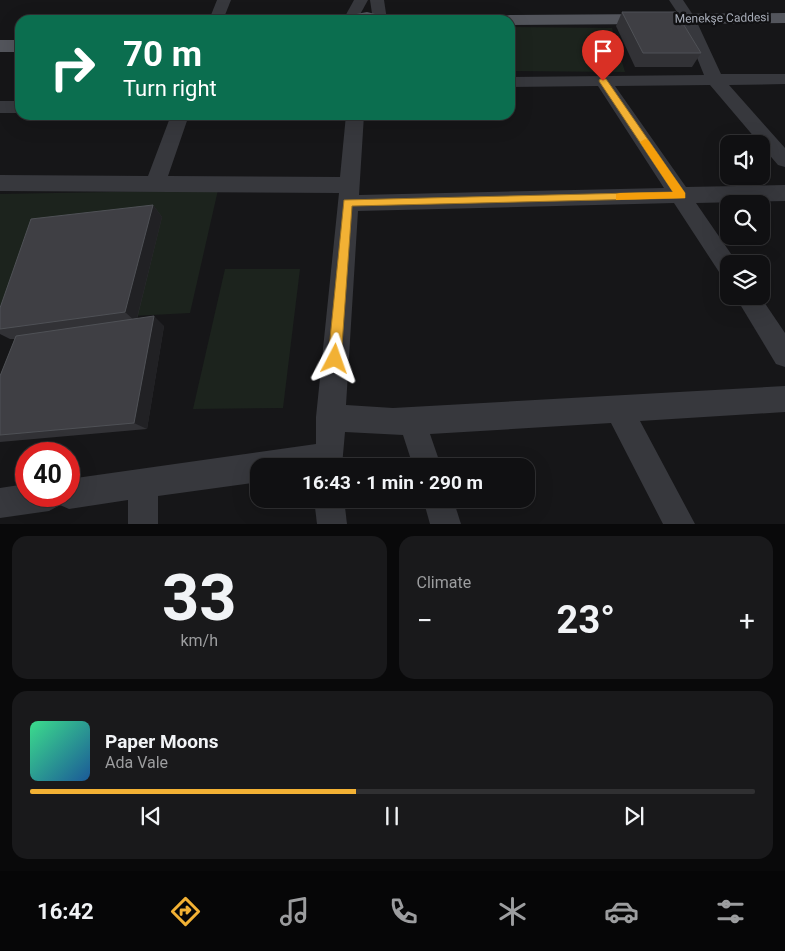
<!DOCTYPE html>
<html lang="en">
<head>
<meta charset="utf-8">
<style>
	body { margin:0; font-family:Roboto,sans-serif; background:#19191b; color:#f1f3f6; height:100vh; display:flex; flex-direction:column; font-size:19px; white-space:nowrap }
	* { box-sizing:border-box; margin:0 }
	p { font-size:16px; color:#9c9d9f }
	.icon { flex:none; width:28px; height:28px; fill:none; stroke:currentColor; stroke-width:2; stroke-linecap:round; stroke-linejoin:round }
	.map { position:relative; height:524px; overflow:hidden }
	.details { display:flex; flex-direction:column; gap:12px; padding:12px; background:#09090a; flex:1 }
	.details>* { flex:none }
	.top-card { position:absolute; left:15px; top:15px; width:500px; height:105px; border-radius:15px; box-shadow:0 5px 20px #0002,0 0 0 1px #303032; background:#0b6e4f; color:#fff; overflow:hidden }
	.tools { position:absolute; left:720px; top:135px; display:grid; gap:10px }
	.tools a { display:grid; place-items:center; width:50px; height:50px; border-radius:10px; background:#101012; box-shadow:0 5px 20px #0002,0 0 0 1px #303032; font-size:25px }
	.speed { position:absolute; left:15px; top:442px; display:flex; gap:10px; font-size:25px; font-weight:700; text-align:center }
	.speed>* { display:grid; place-content:center; width:65px; height:65px; border-radius:50%; background:#101012; box-shadow:0 5px 20px #0002,0 0 0 1px #303032; line-height:1 }
	.speed .limit { border:8px solid #d22; background:#fff; color:#111 }
	.pin { position:absolute; display:grid; place-items:center; width:42px; height:42px; color:#fff; margin:-51px -21px; border-radius:50% 50% 50% 0; rotate:-45deg; box-shadow:0 0 5px #0007 }
	.pin .icon { rotate:45deg }
	.me { position:absolute; width:55px; margin:-28px; rotate:4deg; stroke-linejoin:round; filter:drop-shadow(0 0 4px #0008) }
	.turn { display:flex; align-items:center; gap:18px; height:105px; padding:0 25px; font-size:22px }
	.turn .icon { width:65px; height:65px; stroke-width:2.5 }
	.turn b { display:block; font-size:35px; line-height:42px }
	.big { font-size:38px; font-weight:700; line-height:1.1 }
	.details .tile { flex:1; display:flex; flex-direction:column; justify-content:center; gap:8px; min-width:0; padding:0 18px; border-radius:15px; background:#19191b }
	.details .dial { align-items:center; gap:0 }
	.dial b { font-size:65px; line-height:1 }
	.song { display:flex; align-items:center; gap:15px }
	.cover { width:60px; height:60px; border-radius:8px; background:linear-gradient(135deg,hsl(150 70% 55%),hsl(210 70% 35%)) }
	.played { height:5px; border-radius:2px; background:linear-gradient(90deg,#f2b134 45%,#303032 45%) }
	.keys { display:flex; justify-content:space-around; direction:ltr }
	.heat { display:flex; justify-content:space-between; align-items:center; font-size:28px; direction:ltr }
	.details .tiles { flex:1; display:grid; gap:12px; grid-template-columns:1fr 1fr }
	.tile:last-child { grid-column:span 2 }
	.trip { position:absolute; left:250px; top:458px; width:285px; height:50px; border-radius:15px; background:#101012; box-shadow:0 5px 20px #0002,0 0 0 1px #303032; font-weight:700; line-height:50px; text-align:center }
	.tab-bar { display:flex; height:80px; justify-content:space-around; align-items:center; background:#060607; color:#9c9d9f }
	.tab-bar .icon { width:35px; height:35px }
	.tab-bar .on { color:#f2b134 }
	.tab-bar b { font-size:22px; color:#f1f3f6 }
	.map>svg:first-child { display:block }
	.green { fill:#1c231d }
	.lines { fill:none; stroke-linecap:round; stroke-linejoin:round }
	.minor { fill:#37383d; fill-rule:evenodd }
	.major { fill:#53555c; fill-rule:evenodd }
	.wall { fill:#323236 }
	.shaded-wall { fill:#212124 }
	.building { fill:#3f3f44; stroke:#4f5156 }
	.route { fill:#f2b134; stroke:#9d7322 }
	.slow { fill:#f59e0b }
	.labels { text-anchor:middle; dominant-baseline:central; stroke-width:5; stroke-linejoin:round; paint-order:stroke }
	.far-street-label { font-size:12px; fill:#a8adb8; stroke:#111113 }
</style>
</head>
<body>
<div class="map">
<svg width="785" height="524" viewBox="0 0 785 524">
	<rect width="100%" height="100%" fill="#161618"/>
	<g class="green">
		<path d="M510,27L612,28L625,72L510,71Z"/>
		<path d="M218,190L190,313L0,323V194Z"/>
		<path d="M225,269H300L283,408L193,409Z"/>
	</g>
	<g class="lines">
		<g class="minor">
			<path d="M217,0H231L223,20H209Z"/>
			<path d="M354,0H368L357,20H343Z"/>
			<path d="M370,0H384L387,20H373Z"/>
			<path d="M669,0H683L695,18L721,74H785V84L729,85L785,148V167L778,165L710,85L615,86L686,187L785,185V201L696,203L738,264H729V278L721,275L674,203L358,211L346,405L393,408L785,386V412L640,421L695,524H663L611,423L430,434L441,466H413L403,435L345,432L342,466H259V482L158,496V524H128V500L69,509L60,505L49,511L0,518V488L26,484V496H69V479L316,444V417L339,193L0,191V175L148,176L171,115H189L168,176L340,177L346,115H364L359,195L664,188L598,86L510,87V77L704,75L681,18Z"/>
			<rect x="0" y="101" width="20" height="12"/>
			<path d="M735,296H760L785,333V367L776,364Z"/>
			<path d="M314,499H344L347,524H317Z"/>
			<path d="M423,499H453L461,524H430Z"/>
		</g>
		<g class="major">
			<path d="M367,12L383,16L386,20H343L346,16Z"/>
			<path d="M785,13V23L510,25V20H501L504,16L510,15Z"/>
			<rect x="0" y="40" width="20" height="12"/>
		</g>
	</g>
	<g class="wall">
		<path d="M622,12L701,53L692,67H635L616,26Z"/>
		<path d="M153,205L162,217L137,319L164,326L147,429L0,442V376L15,339H10L0,334V308Z"/>
	</g>
	<g class="shaded-wall">
		<path d="M153,205L162,217L136,322L125,312Z"/>
		<path d="M154,316L164,326L147,429L134,423Z"/>
	</g>
	<g class="building">
		<path d="M622,12H676L701,53H643Z"/>
		<path d="M153,205L125,312L0,329V308L31,219Z"/>
		<path d="M154,316L134,423L0,435V376L16,336Z"/>
	</g>
	<path class="route" d="M600,79H606L685,193V198L352,206L341,359L339,363L335,365L330,363L328,359L344,200L673,192L599,81Z"/>
	<path class="slow" d="M645,139L648,140L685,193V198L616,200V194L620,193L673,192L640,142Z"/>
	<g class="labels">
		<g class="far-street-label">
			<text transform="translate(722 18) rotate(-1)">Menekşe Caddesi</text>
		</g>
	</g>
</svg>
<div class="tools">
<a><svg class="icon" aria-label="sound" viewBox="0 0 24 24"><path d="M4 9h4l5-4v14l-5-4H4zM17 9q2 3 0 6"/></svg></a>
<a><svg class="icon" aria-label="search" viewBox="0 0 24 24"><circle cx="10" cy="10" r="6"/><path d="M15 15l6 6"/></svg></a>
<a><svg class="icon" aria-label="layers" viewBox="0 0 24 24"><path d="M12 4l9 5-9 5-9-5zM3 14l9 5 9-5"/></svg></a>
</div>
<div class="speed"><div class="limit">40</div></div>
<div class="pin" style="left:603px;top:81px;background:#d93025"><svg class="icon" aria-label="arrive" viewBox="0 0 24 24"><path d="M6 21V4h12l-3 4 3 4H6"/></svg></div>
<svg class="me" style="left:335px;top:359px" viewBox="-20 -20 40 40"><path d="M0-17L14 15 0 8-14 15z" fill="#f2b134" stroke="#fff" stroke-width="4"/></svg>
<div class="trip">16:43 · 1 min · 290 m</div>
<div class="top-card">
<div class="turn"><svg class="icon" aria-label="right" viewBox="0 0 24 24"><path d="M7 20v-9h11M14 6l5 5-5 5"/></svg><div><b>70 m</b>Turn right</div></div>
</div>
</div>
<section class="details">
<div class="tiles">
<div class="tile dial"><b>33</b><p>km/h</p></div>
<div class="tile"><p>Climate</p>
<div class="heat"><a>−</a><b class="big">23°</b><a>+</a></div>
</div>
<div class="tile">
<div class="song"><i class="cover"></i><div><b>Paper Moons</b><p>Ada Vale</p></div></div>
<div class="played"></div>
<div class="keys"><svg class="icon" aria-label="previous" viewBox="0 0 24 24"><path d="M18 5L8 12l10 7zM5 5v14"/></svg><svg class="icon" aria-label="pause" viewBox="0 0 24 24"><path d="M8 5v14M16 5v14"/></svg><svg class="icon" aria-label="next" viewBox="0 0 24 24"><path d="M6 5l10 7-10 7zM19 5v14"/></svg></div>
</div>
</div>
</section>
<nav class="tab-bar">
<b>16:42</b>
<svg class="icon on" aria-label="directions" viewBox="0 0 24 24"><path d="M12 3l9 9-9 9-9-9zM9 14v-3h6M13 9l2 2-2 2"/></svg>
<svg class="icon" aria-label="music" viewBox="0 0 24 24"><path d="M9 18V5l10-2v13"/><circle cx="6" cy="18" r="3"/><circle cx="16" cy="16" r="3"/></svg>
<svg class="icon" aria-label="phone" viewBox="0 0 24 24"><path d="M5 4h4l2 5-3 2q2 4 5 5l2-3 5 2v4C11 20 4 13 5 4z"/></svg>
<svg class="icon" aria-label="climate" viewBox="0 0 24 24"><path d="M12 3v18M4 7l16 10M4 17L20 7"/></svg>
<svg class="icon" aria-label="car" viewBox="0 0 24 24"><path d="M5 17H2v-5l4-1 3-4h7l3 4 3 1v5h-3M9 17h6M6 11h13"/><circle cx="7" cy="17" r="2"/><circle cx="17" cy="17" r="2"/></svg>
<svg class="icon" aria-label="filters" viewBox="0 0 24 24"><path d="M4 7h16M4 17h16"/><circle cx="9" cy="7" r="2"/><circle cx="15" cy="17" r="2"/></svg>
</nav>
</body>
</html>
